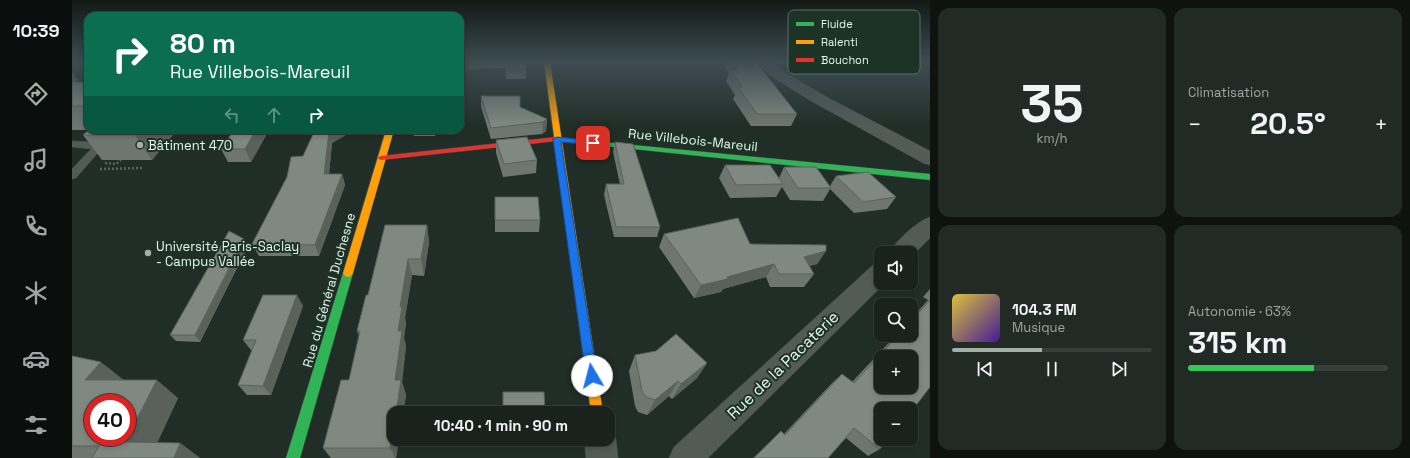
<!DOCTYPE html>
<html lang="fr">
<head>
<meta charset="utf-8">
<style>
	body { margin:0; font-family:"Space Grotesk",sans-serif; background:#222a26; color:#f1f3f6; height:100vh; display:flex; flex-direction:column; font-size:15px; white-space:nowrap }
	* { box-sizing:border-box; margin:0 }
	p { font-size:13px; color:#9fa4a4 }
	.icon { flex:none; width:22px; height:22px; fill:none; stroke:currentColor; stroke-width:2; stroke-linecap:round; stroke-linejoin:round }
	.map { position:relative; flex:1; overflow:hidden }
	.side { display:flex; flex-direction:column; gap:8px; padding:8px; background:#0e1310; width:480px }
	.side>* { flex:none }
	.top-card { position:absolute; left:12px; top:12px; width:380px; height:122px; border-radius:12px; box-shadow:0 2px 6px #0003,0 0 0 1px #373f3b; background:#0b6e4f; color:#fff; overflow:hidden }
	.buttons { position:absolute; left:802px; top:246px; display:grid; gap:8px }
	.buttons a { display:grid; place-items:center; width:44px; height:44px; border-radius:8px; background:#19221d; box-shadow:0 2px 6px #0003,0 0 0 1px #373f3b; font-size:20px }
	.speed { position:absolute; left:12px; top:394px; display:flex; gap:8px; font-size:20px; font-weight:700; text-align:center }
	.speed>* { display:grid; place-content:center; width:52px; height:52px; border-radius:50%; background:#19221d; box-shadow:0 2px 6px #0003,0 0 0 1px #373f3b; line-height:1 }
	.speed .limit { border:6px solid #d22; background:#fff; color:#111 }
	.pin { position:absolute; display:grid; place-items:center; width:34px; height:34px; color:#fff; margin:-17px; border-radius:8px; box-shadow:0 2px 6px #0006 }
	.me { position:absolute; width:44px; margin:-22px; rotate:352deg; stroke-linejoin:round; filter:drop-shadow(0 0 3px #0008) }
	.turn { display:flex; align-items:center; gap:14px; height:84px; padding:0 20px; font-size:18px }
	.turn .icon { width:52px; height:52px; stroke-width:2.5 }
	.turn b { display:block; font-size:28px; line-height:34px }
	.lanes { display:flex; align-items:center; height:38px; padding:0 20px; background:#0003; justify-content:center; gap:20px; direction:ltr }
	.lanes .off { opacity:.35 }
	.big { font-size:30px; font-weight:600; line-height:1.1 }
	.side .card { flex:1; display:flex; flex-direction:column; justify-content:center; gap:6px; min-width:0; padding:0 14px; border-radius:12px; background:#222a26 }
	.side .dial { align-items:center; gap:0 }
	.dial b { font-size:52px; line-height:1 }
	.song { display:flex; align-items:center; gap:12px }
	.cover { width:48px; height:48px; border-radius:6px; background:linear-gradient(135deg,hsl(50 70% 55%),hsl(260 70% 35%)) }
	.played { height:4px; border-radius:2px; background:linear-gradient(90deg,#a2b0a8 45%,#373f3b 45%) }
	.keys { display:flex; justify-content:space-around; direction:ltr }
	.heat { display:flex; justify-content:space-between; align-items:center; font-size:22px; direction:ltr }
	.charge { height:6px; border-radius:3px; background:linear-gradient(90deg,#34c759 63%,#373f3b 0) }
	.side .tiles { flex:1; display:grid; gap:8px; grid-template-columns:repeat(2,1fr) }
	.trip { position:absolute; left:315px; top:406px; width:228px; height:40px; border-radius:12px; background:#19221d; box-shadow:0 2px 6px #0003,0 0 0 1px #373f3b; font-weight:600; line-height:40px; text-align:center }
	main { display:flex; flex:1; min-height:0 }
	.tabs { display:flex; flex-direction:column; width:72px; justify-content:space-around; align-items:center; background:#0a0e0c; color:#9fa4a4 }
	.tabs .icon { width:28px; height:28px }
	.tabs .on { color:#a2b0a8 }
	.tabs b { font-size:18px; color:#f1f3f6 }
	.map>svg:first-child { display:block }
	.lines { fill:none; stroke-linecap:round; stroke-linejoin:round }
	.lane-casing { stroke:#3f4b44; stroke-width:1 }
	.street-casing { stroke:#3f4b44; stroke-width:1 }
	.fast-casing { stroke:#3f4b44; stroke-width:1 }
	.slow-casing { stroke:#3f4b44; stroke-width:1 }
	.jam-casing { stroke:#3f4b44; stroke-width:1 }
	.path { stroke:#59635d; stroke-width:2.5; stroke-dasharray:2 2; stroke-linecap:butt }
	.lane { fill:#525b56; fill-rule:evenodd }
	.street { fill:#525b56; fill-rule:evenodd }
	.fast { fill:#30b455; fill-rule:evenodd }
	.slow { fill:#ff9f0a; fill-rule:evenodd }
	.jam { fill:#e5322d; fill-rule:evenodd }
	.wall { fill:#6e766f }
	.shaded-wall { fill:#5a605a }
	.building { fill:#808981; stroke:#5a605a; fill-rule:evenodd }
	.route { fill:#1a73e8; stroke:#114b97 }
	.poi-dot { fill:#a2b0a8; stroke:#1c3326; stroke-width:1.5 }
	.labels { text-anchor:middle; dominant-baseline:central; stroke-width:4; stroke-linejoin:round; paint-order:stroke }
	.street-label { font-size:13px; fill:#e8f6ed; stroke:#1c3326 }
	.poi-label { font-size:13px; fill:#e8f6ed; stroke:#1c3326; text-anchor:start }
	.near-street-label { font-size:16px; fill:#e8f6ed; stroke:#1c3326 }
	.key { fill:#1c3326; stroke:#596e62; stroke-width:1 }
	.key-label { font-size:11px; fill:#e8f6ed }
</style>
</head>
<body>
<main>
<nav class="tabs">
<b>10:39</b>
<svg class="icon on" aria-label="directions" viewBox="0 0 24 24"><path d="M12 3l9 9-9 9-9-9zM9 14v-3h6M13 9l2 2-2 2"/></svg>
<svg class="icon" aria-label="music" viewBox="0 0 24 24"><path d="M9 18V5l10-2v13"/><circle cx="6" cy="18" r="3"/><circle cx="16" cy="16" r="3"/></svg>
<svg class="icon" aria-label="phone" viewBox="0 0 24 24"><path d="M5 4h4l2 5-3 2q2 4 5 5l2-3 5 2v4C11 20 4 13 5 4z"/></svg>
<svg class="icon" aria-label="climate" viewBox="0 0 24 24"><path d="M12 3v18M4 7l16 10M4 17L20 7"/></svg>
<svg class="icon" aria-label="car" viewBox="0 0 24 24"><path d="M5 17H2v-5l4-1 3-4h7l3 4 3 1v5h-3M9 17h6M6 11h13"/><circle cx="7" cy="17" r="2"/><circle cx="17" cy="17" r="2"/></svg>
<svg class="icon" aria-label="filters" viewBox="0 0 24 24"><path d="M4 7h16M4 17h16"/><circle cx="9" cy="7" r="2"/><circle cx="15" cy="17" r="2"/></svg>
</nav>
<div class="map">
<svg width="858" height="458" viewBox="0 0 858 458">
	<rect width="100%" height="100%" fill="#212e27"/>
	<g class="lines">
		<defs>
			<path id="lane" d="M0,141L20,142L30,148L4,178L0,179V169L19,149L0,147Z"/>
			<g id="street">
				<path d="M687,62H701L707,69L753,96L858,151V165L851,163L741,102L697,75Z"/>
				<path d="M858,217V238L839,257V253H817C824,241 845,221 858,217Z"/>
				<path d="M809,263V283H813L636,458H597L602,447L801,265Z"/>
				<path d="M536,427L539,428L544,439L546,458H514L512,439H536Z"/>
			</g>
			<g id="fast">
				<path d="M510,140L858,174V180L513,144L509,142Z"/>
				<path d="M276,269L279,270L281,273L228,458H214L271,273L273,270Z"/>
			</g>
			<g id="slow">
				<path d="M472,62H478L531,413H519Z"/>
				<path d="M314,130H322L281,273L279,276L276,277L273,276L271,273Z"/>
			</g>
			<path id="jam" d="M485,137L513,140L517,142L513,144L485,141L309,160L305,158L309,156Z"/>
		</defs>
		<use href="#lane" class="lane-casing"/>
		<use href="#street" class="street-casing"/>
		<use href="#fast" class="fast-casing"/>
		<use href="#slow" class="slow-casing"/>
		<use href="#jam" class="jam-casing"/>
		<g class="path">
			<path d="M33,163L44,164L49,160"/>
			<path d="M28,169L71,168"/>
		</g>
		<use href="#lane" class="lane"/>
		<use href="#street" class="street"/>
		<use href="#fast" class="fast"/>
		<use href="#slow" class="slow"/>
		<use href="#jam" class="jam"/>
	</g>
	<g class="wall">
		<path d="M395,62H454V79H434L433,68L397,69Z"/>
		<path d="M649,62H684L725,114L719,126H679L661,99L663,95L654,81L657,73Z"/>
		<path d="M0,72L6,80L3,82H16V130H0Z"/>
		<path d="M409,96L448,107L475,119L474,131L470,134L419,139L409,107Z"/>
		<path d="M17,130H105L80,160H30L11,135Z"/>
		<path d="M162,130H197L179,162H156L149,149Z"/>
		<path d="M341,130H364L363,136H342Z"/>
		<path d="M274,135L260,143L257,174H270L273,185L247,256H187L180,244L231,156Z"/>
		<path d="M424,140L465,160L464,173L431,177L424,153Z"/>
		<path d="M543,142L588,227L585,237H542L532,195L534,184H548L541,152Z"/>
		<path d="M653,165L707,178L712,167L758,186L764,176L824,197L815,209L782,213L758,189L751,201L718,200L710,187L704,197L658,198L647,178Z"/>
		<path d="M423,220H468L467,232H423Z"/>
		<path d="M355,225L357,242L352,276L340,275L333,318L334,323L332,338L334,346L330,382L334,395L324,458H259L251,448L277,380L287,335L285,331L296,295Z"/>
		<path d="M592,234L678,244L754,251L745,264L737,266L742,274L732,287H698L694,277L651,289L649,292L622,298L587,247Z"/>
		<path d="M172,239L176,246L128,342L104,341L98,335Z"/>
		<path d="M858,289V387L839,409H809L808,449L796,456L774,438L756,458H681L709,431L712,434L760,383L770,374L780,382L824,335H839V319L856,300L851,297Z"/>
		<path d="M231,306L199,395H175L166,385L180,350H179L171,340Z"/>
		<path d="M563,355L635,363L625,378L600,399L597,396L575,415L566,412L563,406L557,371Z"/>
		<path d="M0,356L51,380L106,398L85,443H108L128,458H0Z"/>
		<path d="M431,439H473L472,445H430Z"/>
	</g>
	<g class="shaded-wall">
		<path d="M0,72L6,80L0,84Z"/>
		<path d="M475,119L474,131L470,134L471,122Z"/>
		<path d="M68,130H105L80,160L63,135Z"/>
		<path d="M184,130H197L179,162L173,149Z"/>
		<path d="M261,130H276L274,135L260,143L256,185L252,174L257,132Z"/>
		<path d="M362,130H364L363,136Z"/>
		<path d="M270,174L273,185L247,256L243,245Z"/>
		<path d="M355,225L357,242L352,276L349,259Z"/>
		<path d="M172,239L176,246L128,342L123,335Z"/>
		<path d="M754,251L745,264L723,270L732,257Z"/>
		<path d="M336,259L340,275L333,318L334,323L332,338L334,346L330,382L334,395L331,413H324L323,380L326,331L328,307Z"/>
		<path d="M702,264L694,277L651,289L649,292L622,298L629,285L655,277Z"/>
		<path d="M225,295L231,306L199,395L191,386Z"/>
		<path d="M29,362L53,381L13,380Z"/>
		<path d="M635,363L625,378L600,399L609,384Z"/>
		<path d="M85,380L106,398L78,458L53,442Z"/>
		<path d="M606,381L597,396L575,415L583,400Z"/>
		<path d="M322,424V439H327L324,458H323L318,448Z"/>
		<path d="M108,443L128,458H102Z"/>
	</g>
	<g class="building">
		<rect x="434" y="62" width="20" height="7"/>
		<path d="M661,62H684L725,114H685L666,87H670L658,69L666,70Z"/>
		<rect x="0" y="82" width="16" height="24"/>
		<path d="M409,96H448V107L475,119L471,122L419,128Z"/>
		<path d="M17,130H68L63,135H11Z"/>
		<path d="M162,130H184L173,149H149Z"/>
		<path d="M243,130H261L257,132L252,174H270L243,245L180,244L215,177L219,157L231,156Z"/>
		<path d="M455,137L465,160L432,164L424,140Z"/>
		<path d="M543,142L561,144L588,227H544L534,184H552Z"/>
		<path d="M653,165H698L711,184L664,185Z"/>
		<path d="M712,167H744L759,188H726Z"/>
		<path d="M796,172L824,197L791,202L764,176Z"/>
		<path d="M423,197H466L468,220H423Z"/>
		<path d="M666,218L678,244L754,245V251L732,257L742,274H707L702,264L655,277L656,279L629,285L592,234Z"/>
		<path d="M313,225H355L349,259H336L328,307H330L326,331H330L323,380H329L324,413H322V424L318,448H251L269,380H277L288,331H285L294,295H296Z"/>
		<path d="M157,231L172,239L123,335H98Z"/>
		<path d="M191,295H225L191,386L166,385L184,340H171Z"/>
		<path d="M858,300V387L839,412V409H809V439H815L808,449L782,428L756,458H682L709,431L713,435L770,374L782,383L826,335H839V321ZM809,357H839V387H809Z"/>
		<path d="M604,334L635,363L609,384L606,381L583,400L574,397L570,391L563,355L584,351Z"/>
		<path d="M0,356L29,362L13,380H85L53,442L108,443L102,458H20L27,446H0ZM21,403H55V437H21Z"/>
		<path d="M431,392H472L473,413H431Z"/>
	</g>
	<linearGradient id="sky" x2="0" y2="1"><stop stop-color="#121915"/><stop offset="0.49" stop-color="#3d4c52"/><stop offset="1" stop-color="#3d4c52" stop-opacity="0"/></linearGradient>
	<rect width="858" height="126" fill="url(#sky)"/>
	<path class="route" d="M485,137L521,141L524,143L521,145L489,142L525,376L524,380L520,382L515,380L514,376L481,139Z"/>
	<g class="poi-dot">
		<circle cx="68" cy="145" r="4"/>
		<circle cx="76" cy="253" r="4"/>
	</g>
	<g class="labels">
		<g class="street-label">
			<text transform="translate(621 140) rotate(6)">Rue Villebois-Mareuil</text>
			<text transform="translate(257 290) rotate(-74)">Rue du Général Duchesne</text>
		</g>
		<g class="poi-label">
			<text x="76" y="145">Bâtiment 470</text>
			<text x="84" y="246">Université Paris-Saclay<tspan x="84" dy="15">- Campus Vallée</tspan></text>
		</g>
		<g class="near-street-label">
			<text transform="translate(711 365) rotate(-44)">Rue de la Pacaterie</text>
		</g>
	</g>
	<rect x="716" y="10" width="132" height="64" rx="6" class="key"/>
	<rect x="724" y="22" width="18" height="4" fill="#30b455"/>
	<rect x="724" y="40" width="18" height="4" fill="#ff9f0a"/>
	<rect x="724" y="58" width="18" height="4" fill="#e5322d"/>
	<g class="key-label">
		<text x="749" y="28">Fluide</text>
		<text x="749" y="46">Ralenti</text>
		<text x="749" y="64">Bouchon</text>
	</g>
</svg>
<div class="buttons">
<a><svg class="icon" aria-label="sound" viewBox="0 0 24 24"><path d="M4 9h4l5-4v14l-5-4H4zM17 9q2 3 0 6"/></svg></a>
<a><svg class="icon" aria-label="search" viewBox="0 0 24 24"><circle cx="10" cy="10" r="6"/><path d="M15 15l6 6"/></svg></a>
<a>+</a>
<a>−</a>
</div>
<div class="speed"><div class="limit">40</div></div>
<div class="pin" style="left:521px;top:143px;background:#d93025"><svg class="icon" aria-label="arrive" viewBox="0 0 24 24"><path d="M6 21V4h12l-3 4 3 4H6"/></svg></div>
<svg class="me" style="left:520px;top:376px" viewBox="-20 -20 40 40"><circle r="19" fill="#fff"/><path d="M0-13L10 11 0 6-10 11z" fill="#1a73e8"/></svg>
<div class="trip">10:40 · 1 min · 90 m</div>
<div class="top-card">
<div class="turn"><svg class="icon" aria-label="right" viewBox="0 0 24 24"><path d="M7 20v-9h11M14 6l5 5-5 5"/></svg><div><b>80 m</b>Rue Villebois-Mareuil</div></div>
<div class="lanes"><svg class="icon off" aria-label="left" viewBox="0 0 24 24"><path d="M17 20v-9H6M10 6l-5 5 5 5"/></svg><svg class="icon off" aria-label="ahead" viewBox="0 0 24 24"><path d="M12 20V5M6 11l6-6 6 6"/></svg><svg class="icon" aria-label="right" viewBox="0 0 24 24"><path d="M7 20v-9h11M14 6l5 5-5 5"/></svg></div>
</div>
</div>
<section class="side">
<div class="tiles">
<div class="card dial"><b>35</b><p>km/h</p></div>
<div class="card"><p>Climatisation</p>
<div class="heat"><a>−</a><b class="big">20.5°</b><a>+</a></div>
</div>
<div class="card">
<div class="song"><i class="cover"></i><div><b>104.3 FM</b><p>Musique</p></div></div>
<div class="played"></div>
<div class="keys"><svg class="icon" aria-label="previous" viewBox="0 0 24 24"><path d="M18 5L8 12l10 7zM5 5v14"/></svg><svg class="icon" aria-label="pause" viewBox="0 0 24 24"><path d="M8 5v14M16 5v14"/></svg><svg class="icon" aria-label="next" viewBox="0 0 24 24"><path d="M6 5l10 7-10 7zM19 5v14"/></svg></div>
</div>
<div class="card"><p>Autonomie · 63%</p><b class="big">315 km</b><div class="charge"></div></div>
</div>
</section>
</main>
</body>
</html>
